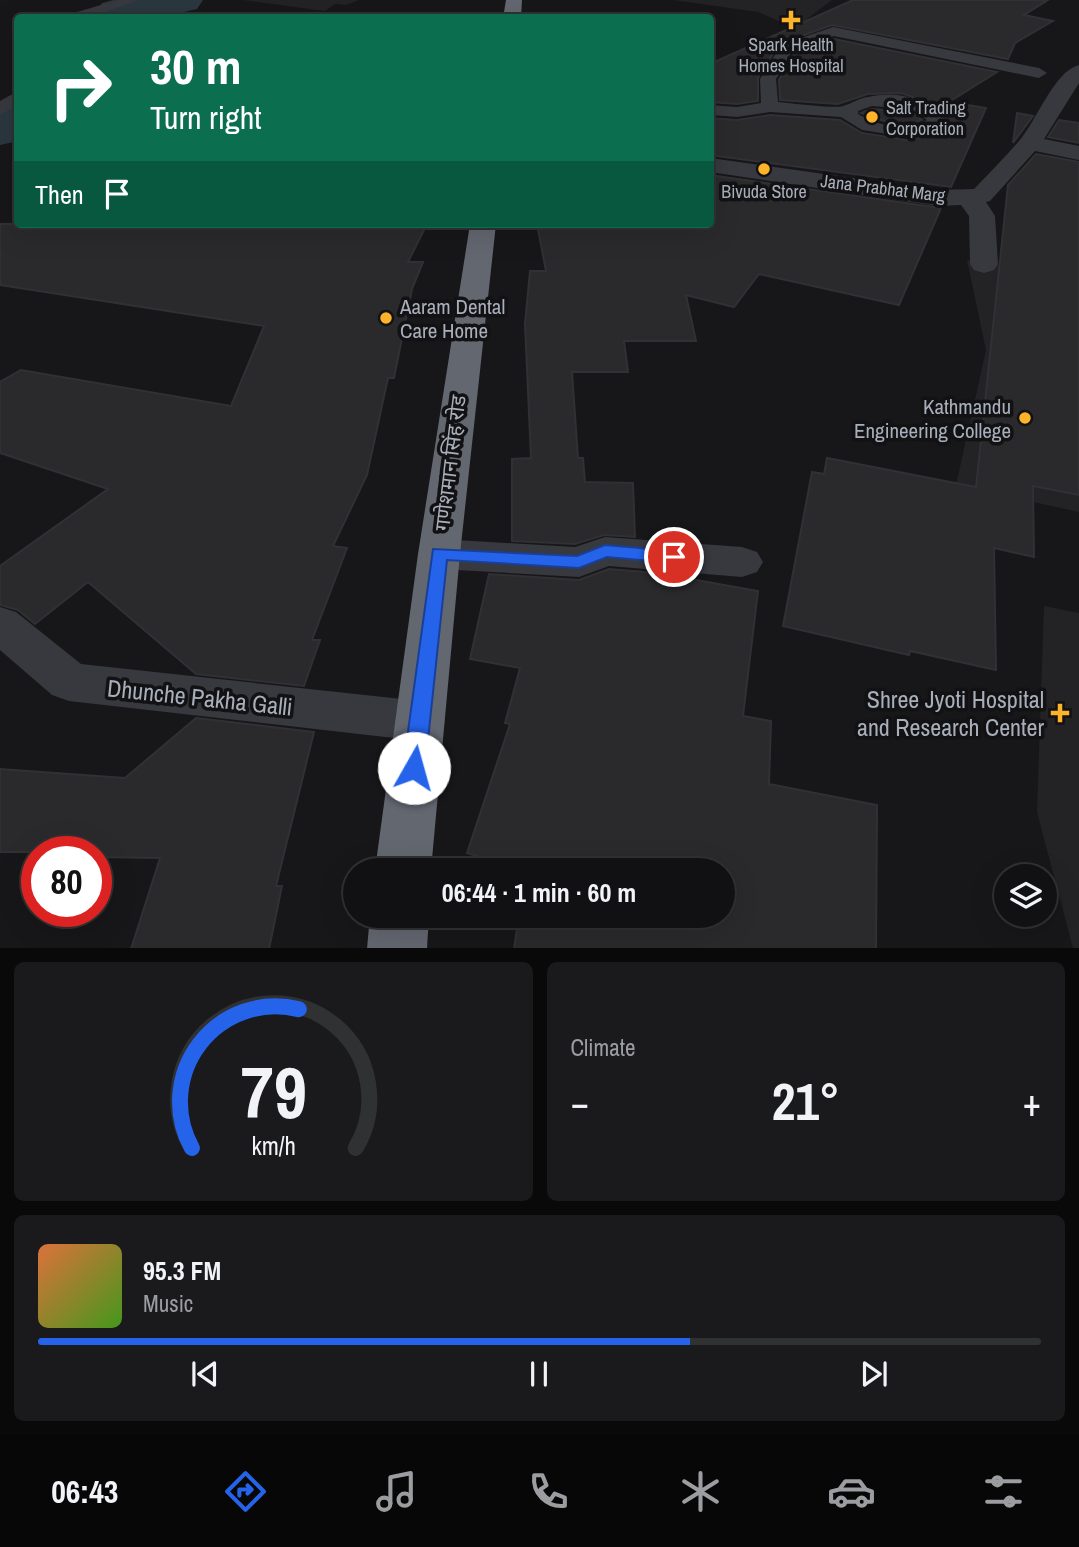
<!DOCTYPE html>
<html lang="en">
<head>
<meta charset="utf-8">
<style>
	body { margin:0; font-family:"Archivo Narrow","Noto Sans Devanagari",sans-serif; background:#1a1a1c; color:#f1f3f6; height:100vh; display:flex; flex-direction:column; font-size:26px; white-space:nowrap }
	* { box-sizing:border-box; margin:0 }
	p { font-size:23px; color:#9c9da0 }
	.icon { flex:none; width:38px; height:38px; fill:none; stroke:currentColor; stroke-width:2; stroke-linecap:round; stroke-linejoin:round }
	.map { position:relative; height:948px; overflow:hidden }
	.details { display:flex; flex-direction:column; gap:14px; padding:14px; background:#09090a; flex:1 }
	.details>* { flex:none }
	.top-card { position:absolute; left:14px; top:14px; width:700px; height:214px; border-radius:7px; box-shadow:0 7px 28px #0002,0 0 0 2px #303133; background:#0b6e4f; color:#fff; overflow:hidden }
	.buttons { position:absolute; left:994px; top:864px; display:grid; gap:14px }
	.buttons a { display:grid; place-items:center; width:63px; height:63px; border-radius:50%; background:#111113; box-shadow:0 7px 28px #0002,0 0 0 2px #303133; font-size:35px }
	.speed { position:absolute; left:21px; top:836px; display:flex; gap:14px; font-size:35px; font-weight:700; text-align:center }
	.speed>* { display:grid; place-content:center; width:91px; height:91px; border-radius:50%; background:#111113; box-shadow:0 7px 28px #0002,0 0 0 2px #303133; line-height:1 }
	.speed .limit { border:10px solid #d22; background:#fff; color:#111 }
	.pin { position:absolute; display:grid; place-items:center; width:60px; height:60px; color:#fff; margin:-30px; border:4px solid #fff; border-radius:50%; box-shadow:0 2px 7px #0007 }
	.me { position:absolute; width:77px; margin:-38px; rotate:7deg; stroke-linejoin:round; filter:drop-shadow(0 0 5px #0008) }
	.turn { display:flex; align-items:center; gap:24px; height:147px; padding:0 21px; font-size:32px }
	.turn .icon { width:91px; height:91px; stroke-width:2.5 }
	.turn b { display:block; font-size:49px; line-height:60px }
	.then { display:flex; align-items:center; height:66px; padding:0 21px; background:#0003; gap:14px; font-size:26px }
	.big { font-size:52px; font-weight:800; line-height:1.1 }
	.details .card { flex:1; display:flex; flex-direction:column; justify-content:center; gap:10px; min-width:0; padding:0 24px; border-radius:10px; background:#1a1a1c }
	.details .dial { align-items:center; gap:0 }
	.dial svg { height:182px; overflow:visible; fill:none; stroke:#303133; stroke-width:7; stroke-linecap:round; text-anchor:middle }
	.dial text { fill:#f1f3f6; stroke:none }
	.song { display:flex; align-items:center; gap:21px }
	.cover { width:84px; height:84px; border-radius:10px; background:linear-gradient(135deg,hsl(20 70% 55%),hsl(100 70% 35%)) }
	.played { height:7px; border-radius:4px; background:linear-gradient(90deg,#2563eb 65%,#303133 65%) }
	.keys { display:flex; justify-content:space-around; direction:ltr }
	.heat { display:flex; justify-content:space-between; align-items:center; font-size:38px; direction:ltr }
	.details .tiles { flex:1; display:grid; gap:14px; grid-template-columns:1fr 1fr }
	.card:last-child { grid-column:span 2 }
	.trip { position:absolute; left:343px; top:858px; width:392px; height:70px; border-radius:35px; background:#111113; box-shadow:0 7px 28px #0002,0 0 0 2px #303133; font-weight:800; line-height:70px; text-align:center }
	.menu { display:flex; height:112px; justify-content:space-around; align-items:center; background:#070708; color:#9c9da0 }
	.menu .icon { width:49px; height:49px }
	.menu .active { color:#2563eb }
	.menu b { font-size:32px; color:#f1f3f6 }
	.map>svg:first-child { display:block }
	.built { fill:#232326 }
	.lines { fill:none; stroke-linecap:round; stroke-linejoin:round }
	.river { fill:#2b373f; fill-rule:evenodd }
	.building { fill:#2a2a2d; stroke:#313135; stroke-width:2 }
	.lane { fill:#37393f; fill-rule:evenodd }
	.street { fill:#37393f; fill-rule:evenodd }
	.highway { fill:#636770; fill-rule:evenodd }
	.route { fill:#2563eb; stroke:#184099; stroke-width:2 }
	.poi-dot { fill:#ffb329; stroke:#121214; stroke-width:2.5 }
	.labels { text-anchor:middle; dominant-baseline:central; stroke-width:7; stroke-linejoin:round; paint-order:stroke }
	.far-poi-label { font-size:18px; fill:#a8aeba; stroke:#121214 }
	.far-street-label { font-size:18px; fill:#a8aeba; stroke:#121214 }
	.poi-label { font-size:21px; fill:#a8aeba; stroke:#121214; text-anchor:start }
	.street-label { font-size:21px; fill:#a8aeba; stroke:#121214 }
	.near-street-label { font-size:24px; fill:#a8aeba; stroke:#121214 }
	.near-poi-label { font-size:24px; fill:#a8aeba; stroke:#121214; text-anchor:end }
</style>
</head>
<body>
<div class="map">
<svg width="1079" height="949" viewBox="0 0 1079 949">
	<rect width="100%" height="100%" fill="#171719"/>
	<g class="built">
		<path d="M243,0H359L346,5L335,4L325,11Z"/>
		<path d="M673,0H832L795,28L758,12Z"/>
		<path d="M967,260L1079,278V512L956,485L986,350Z"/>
		<path d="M1044,606L1079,613V948H1073L1037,812Z"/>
	</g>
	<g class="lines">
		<g class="river">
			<path d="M113,0H203L197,9L158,18H100L96,12L102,3Z"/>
			<path d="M18,101V141L0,145V105Z"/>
		</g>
	</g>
	<g class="building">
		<path d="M853,0H1048L1024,15L1053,21L1015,43L1008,59L832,25L779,44L758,78V101L737,104L710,102V64Z"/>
		<path d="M834,39L997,72L949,102L986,108L951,187L710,155V118L737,120L770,115L840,120L862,133L907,140L937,134L948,123L942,111L933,104L901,93L868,94L838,104L780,100L779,80L794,53Z"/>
		<path d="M872,109L911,112L922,120L910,124H893L861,113Z"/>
		<path d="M1017,113L1033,116L1013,143Z"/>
		<path d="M1059,120L1079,123V143L1048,137Z"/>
		<path d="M1036,154L1079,162V495L1033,486L1034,557L994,548L996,670L910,651L909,655L783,626L812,472L824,474L827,458L976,487L1008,185Z"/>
		<path d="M710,175L941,208L899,305L759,274L734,307L686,295L696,341H624L628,372H572L578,458H583L585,482L633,483L635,537L604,535L575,544L512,541V459L531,458L525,324L530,271H546L537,224H710Z"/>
		<path d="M0,224H427L408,262H423L412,289L394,378H388L367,475L333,546L347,548L312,640H320L304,686L196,674L88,582L35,624L18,610L0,605V566L108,489L0,453V382L21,370L231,406L264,326L0,285Z"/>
		<path d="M609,569L657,573L758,591L743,716L771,721L769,784L877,805L876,949H514L519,915H723V870H526L467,853L510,724L505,723L520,668L470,659L489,574L579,580Z"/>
		<path d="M196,718L314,732L276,886H282L269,949H131L160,858L96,857V852H0V769L125,778Z"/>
	</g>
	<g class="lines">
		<g class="lane">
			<path d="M118,0H139L94,16L96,18H77L75,15L77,12Z"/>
			<path d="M833,27L1039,68L1047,73L1039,78L834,36L792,51L776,79L778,102C790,103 835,109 843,106C851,104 859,98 868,97C894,91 932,97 946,121L936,131L907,137L862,130L841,117L770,112L737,117L710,115V105L737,107L761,103L760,79L781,45ZM872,106L912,109L927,120C908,134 877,125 858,114V111Z"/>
			<path d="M18,91V105L0,115V101Z"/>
		</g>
		<g class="street">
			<path d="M1079,65V83L1044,139L1079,146V160L1035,151L990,201L986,202L995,216L998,264L994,270L984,273L974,270L970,264L969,216L961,205L938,206L710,172V158L938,190L974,189C989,173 1005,157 1019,141C1036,122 1054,71 1079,65Z"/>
			<path d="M605,537L742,547L757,552L763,562L757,572L742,577L609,566L579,577L439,569L424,564L418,554L424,544L439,539L575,547Z"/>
			<path d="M0,607L16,612L81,664L420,701L438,707L445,721L438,735L420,741L69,701L52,695L0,650Z"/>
		</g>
		<g class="highway">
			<path d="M506,0H522L521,18H503Z"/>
			<path d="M470,224H496L460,554L431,870H375L418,554Z"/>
			<path d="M370,915H429L427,949H367Z"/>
		</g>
	</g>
	<path class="route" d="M605,545L674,551L683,557L674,563L607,557L579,568L447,560L425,768L422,775L414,777L406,775L403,768L433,549L577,556Z"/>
	<g class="poi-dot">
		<path d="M787.5 9.5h7v7h7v7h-7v7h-7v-7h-7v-7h7z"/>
		<circle cx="872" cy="117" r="7"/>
		<circle cx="764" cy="169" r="7"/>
		<circle cx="386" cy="318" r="7"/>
		<circle cx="1025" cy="418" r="7"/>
		<path d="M1056.5 702.5h7v7h7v7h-7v7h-7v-7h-7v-7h7z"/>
	</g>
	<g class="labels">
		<g class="far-poi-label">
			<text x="791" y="44">Spark Health<tspan x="791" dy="21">Homes Hospital</tspan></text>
			<text x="886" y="107" text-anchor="start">Salt Trading<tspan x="886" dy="21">Corporation</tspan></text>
			<text x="764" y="191">Bivuda Store</text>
		</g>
		<g class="far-street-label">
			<text transform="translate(883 188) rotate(7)">Jana Prabhat Marg</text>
		</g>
		<g class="poi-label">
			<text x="400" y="306">Aaram Dental<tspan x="400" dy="24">Care Home</tspan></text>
			<text x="1011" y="406" text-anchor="end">Kathmandu<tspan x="1011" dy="24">Engineering College</tspan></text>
		</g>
		<g class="street-label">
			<text transform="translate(450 463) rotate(-83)">गणेशमान सिंह रोड</text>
		</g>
		<g class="near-street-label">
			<text transform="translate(200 697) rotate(6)">Dhunche Pakha Galli</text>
		</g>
		<g class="near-poi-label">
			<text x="1044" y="699">Shree Jyoti Hospital<tspan x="1044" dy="28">and Research Center</tspan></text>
		</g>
	</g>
</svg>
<div class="buttons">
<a><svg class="icon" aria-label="layers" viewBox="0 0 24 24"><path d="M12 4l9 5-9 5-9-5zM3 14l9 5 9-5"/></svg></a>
</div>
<div class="speed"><div class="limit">80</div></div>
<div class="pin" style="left:674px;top:557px;background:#d93025"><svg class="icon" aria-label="arrive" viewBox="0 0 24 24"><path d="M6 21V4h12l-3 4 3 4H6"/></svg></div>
<svg class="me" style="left:414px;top:768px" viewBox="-20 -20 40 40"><circle r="19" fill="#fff"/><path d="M0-13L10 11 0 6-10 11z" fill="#2563eb"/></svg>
<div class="trip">06:44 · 1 min · 60 m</div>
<div class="top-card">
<div class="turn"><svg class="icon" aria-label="right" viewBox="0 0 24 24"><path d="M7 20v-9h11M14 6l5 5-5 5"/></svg><div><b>30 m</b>Turn right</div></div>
<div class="then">Then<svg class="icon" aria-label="arrive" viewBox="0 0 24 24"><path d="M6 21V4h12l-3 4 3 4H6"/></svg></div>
</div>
</div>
<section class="details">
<div class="tiles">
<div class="card dial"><svg viewBox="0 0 100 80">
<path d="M14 69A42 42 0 1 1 86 69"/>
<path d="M14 69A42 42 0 0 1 61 8" stroke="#2563eb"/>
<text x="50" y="56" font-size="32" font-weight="700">79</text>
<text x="50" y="72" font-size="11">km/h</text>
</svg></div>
<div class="card"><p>Climate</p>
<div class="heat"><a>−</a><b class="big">21°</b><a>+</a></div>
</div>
<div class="card">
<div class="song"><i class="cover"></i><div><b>95.3 FM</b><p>Music</p></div></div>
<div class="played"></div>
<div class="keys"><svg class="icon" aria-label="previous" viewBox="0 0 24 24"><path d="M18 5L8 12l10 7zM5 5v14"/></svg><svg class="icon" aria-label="pause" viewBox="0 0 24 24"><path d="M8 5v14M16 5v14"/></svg><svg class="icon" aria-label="next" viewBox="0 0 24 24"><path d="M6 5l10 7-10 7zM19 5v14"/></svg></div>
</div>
</div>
</section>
<nav class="menu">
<b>06:43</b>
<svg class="icon active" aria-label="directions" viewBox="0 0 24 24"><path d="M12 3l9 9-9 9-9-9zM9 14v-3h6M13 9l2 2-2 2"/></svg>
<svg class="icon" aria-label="music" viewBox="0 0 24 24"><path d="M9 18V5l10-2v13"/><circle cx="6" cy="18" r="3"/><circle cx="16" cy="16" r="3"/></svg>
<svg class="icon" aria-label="phone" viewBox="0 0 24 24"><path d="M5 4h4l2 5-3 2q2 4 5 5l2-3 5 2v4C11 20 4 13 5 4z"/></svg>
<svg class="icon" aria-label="climate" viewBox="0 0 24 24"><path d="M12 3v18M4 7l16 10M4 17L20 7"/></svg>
<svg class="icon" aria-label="car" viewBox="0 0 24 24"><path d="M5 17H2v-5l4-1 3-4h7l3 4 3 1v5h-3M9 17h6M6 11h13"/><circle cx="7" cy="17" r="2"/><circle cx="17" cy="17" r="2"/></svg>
<svg class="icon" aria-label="filters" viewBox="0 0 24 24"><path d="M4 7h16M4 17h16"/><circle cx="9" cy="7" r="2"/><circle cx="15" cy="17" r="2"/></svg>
</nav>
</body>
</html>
